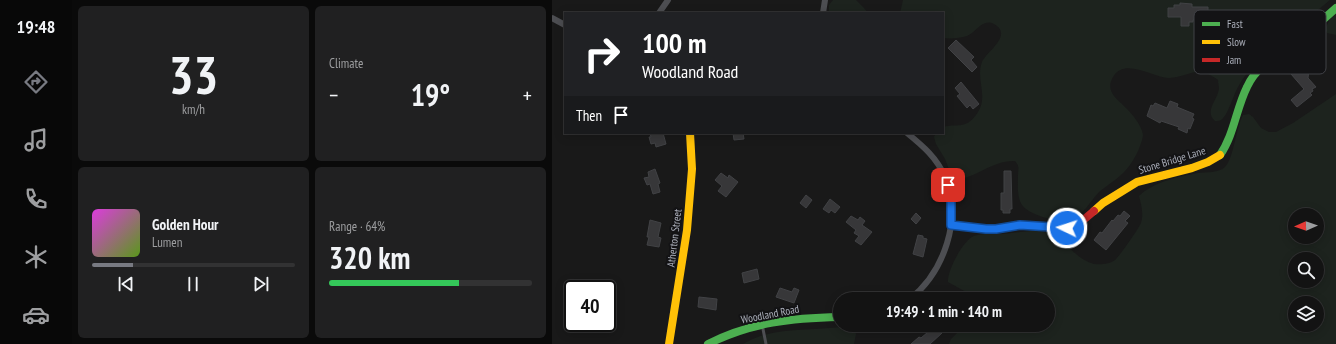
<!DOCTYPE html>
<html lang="en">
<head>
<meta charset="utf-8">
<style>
	body { margin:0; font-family:"PT Sans Narrow",sans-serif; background:#202021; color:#f1f3f6; height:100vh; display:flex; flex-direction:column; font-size:15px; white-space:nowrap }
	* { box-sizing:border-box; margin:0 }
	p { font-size:13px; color:#9d9ea0 }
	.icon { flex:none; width:22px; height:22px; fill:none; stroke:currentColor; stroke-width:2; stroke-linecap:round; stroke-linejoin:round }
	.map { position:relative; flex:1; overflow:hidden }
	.drawer { display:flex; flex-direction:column; gap:6px; padding:6px; background:#0a0a0a; width:480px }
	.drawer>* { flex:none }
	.guide { position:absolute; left:12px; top:12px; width:380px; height:122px; border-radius:0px; box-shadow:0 2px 10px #0003,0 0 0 1px #323233; background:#202124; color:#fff; overflow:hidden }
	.needle { width:26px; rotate:268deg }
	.fabs { position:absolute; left:736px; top:208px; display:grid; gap:8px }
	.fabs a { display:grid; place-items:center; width:36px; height:36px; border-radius:50%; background:#131313; box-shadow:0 2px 10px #0003,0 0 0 1px #323233; font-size:20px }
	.speed { position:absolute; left:12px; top:280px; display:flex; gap:8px; font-size:20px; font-weight:700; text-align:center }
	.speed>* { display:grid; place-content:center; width:52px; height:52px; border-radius:50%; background:#131313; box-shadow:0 2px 10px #0003,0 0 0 1px #323233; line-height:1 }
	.speed .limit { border:2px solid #111; border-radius:6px; background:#fff; color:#111 }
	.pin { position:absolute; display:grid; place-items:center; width:34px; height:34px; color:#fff; margin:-17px; border-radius:8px; box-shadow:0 2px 6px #0006 }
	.me { position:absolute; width:44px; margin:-22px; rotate:274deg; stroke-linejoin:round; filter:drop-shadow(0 0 3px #0008) }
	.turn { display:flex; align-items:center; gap:14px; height:84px; padding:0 12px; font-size:18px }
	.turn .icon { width:52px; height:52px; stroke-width:2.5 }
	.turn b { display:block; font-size:28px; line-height:34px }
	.then { display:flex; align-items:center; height:38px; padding:0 12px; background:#0003; gap:8px; font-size:15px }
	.big { font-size:30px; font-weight:700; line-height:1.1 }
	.drawer .card { flex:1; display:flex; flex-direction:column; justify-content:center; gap:6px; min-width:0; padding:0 14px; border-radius:6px; background:#202021 }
	.drawer .dial { align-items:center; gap:0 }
	.dial b { font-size:52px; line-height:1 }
	.song { display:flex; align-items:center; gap:12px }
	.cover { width:48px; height:48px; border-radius:6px; background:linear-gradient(135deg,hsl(300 70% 55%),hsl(90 70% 35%)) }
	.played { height:4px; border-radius:2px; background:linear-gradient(90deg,#787a82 20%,#323233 20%) }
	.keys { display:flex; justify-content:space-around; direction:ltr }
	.heat { display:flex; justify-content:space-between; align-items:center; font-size:22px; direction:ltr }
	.charge { height:6px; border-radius:3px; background:linear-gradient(90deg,#34c759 64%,#323233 0) }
	.drawer .tiles { flex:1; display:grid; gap:6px; grid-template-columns:repeat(2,1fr) }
	.trip { position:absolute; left:281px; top:292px; width:222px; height:40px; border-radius:20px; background:#131313; box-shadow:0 2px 10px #0003,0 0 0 1px #323233; font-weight:700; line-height:40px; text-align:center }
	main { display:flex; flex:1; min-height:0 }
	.tab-bar { display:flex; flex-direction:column; width:72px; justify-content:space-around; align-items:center; background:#080808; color:#9d9ea0 }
	.tab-bar .icon { width:28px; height:28px }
	.tab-bar .active { color:#787a82 }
	.tab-bar b { font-size:18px; color:#f1f3f6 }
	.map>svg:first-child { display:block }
	.green { fill:#1d231e; fill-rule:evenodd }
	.building { fill:#373739; stroke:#414245 }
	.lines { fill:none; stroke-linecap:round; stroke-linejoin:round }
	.lane { stroke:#4d4e52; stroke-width:3 }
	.street { stroke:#4d4e52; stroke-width:6 }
	.fast { stroke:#4caf50; stroke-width:8 }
	.slow { stroke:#ffc107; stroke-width:8 }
	.jam { stroke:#c62828; stroke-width:8 }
	.route-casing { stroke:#114b97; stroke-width:10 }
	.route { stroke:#1a73e8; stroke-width:7 }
	.labels { text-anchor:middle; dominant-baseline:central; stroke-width:4; stroke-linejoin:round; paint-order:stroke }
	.street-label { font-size:11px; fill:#abafba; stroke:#131315 }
	.key { fill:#131315; stroke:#414247; stroke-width:1 }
	.key-label { font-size:11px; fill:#abafba }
</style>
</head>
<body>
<main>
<nav class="tab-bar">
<b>19:48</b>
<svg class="icon active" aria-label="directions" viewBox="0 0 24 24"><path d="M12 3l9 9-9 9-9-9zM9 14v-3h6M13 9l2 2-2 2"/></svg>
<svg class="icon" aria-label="music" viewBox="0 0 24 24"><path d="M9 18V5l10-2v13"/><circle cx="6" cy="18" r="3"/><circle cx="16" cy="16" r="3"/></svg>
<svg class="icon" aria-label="phone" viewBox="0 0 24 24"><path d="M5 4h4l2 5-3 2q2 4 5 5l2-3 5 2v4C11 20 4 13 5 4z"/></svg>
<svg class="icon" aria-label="climate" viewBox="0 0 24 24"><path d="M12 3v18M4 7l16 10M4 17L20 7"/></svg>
<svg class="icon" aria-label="car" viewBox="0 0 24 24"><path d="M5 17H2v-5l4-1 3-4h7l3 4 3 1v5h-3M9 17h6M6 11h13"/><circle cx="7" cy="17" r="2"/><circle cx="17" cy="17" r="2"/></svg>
</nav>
<section class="drawer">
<div class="tiles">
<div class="card dial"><b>33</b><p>km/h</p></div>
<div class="card"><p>Climate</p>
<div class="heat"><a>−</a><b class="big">19°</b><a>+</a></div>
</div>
<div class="card">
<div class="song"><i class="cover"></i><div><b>Golden Hour</b><p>Lumen</p></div></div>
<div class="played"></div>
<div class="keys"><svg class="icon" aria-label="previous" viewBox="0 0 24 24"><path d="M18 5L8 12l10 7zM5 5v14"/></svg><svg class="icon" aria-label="pause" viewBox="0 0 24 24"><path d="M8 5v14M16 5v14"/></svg><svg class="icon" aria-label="next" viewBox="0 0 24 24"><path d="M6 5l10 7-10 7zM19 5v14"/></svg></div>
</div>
<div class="card"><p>Range · 64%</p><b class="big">320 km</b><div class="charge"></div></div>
</div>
</section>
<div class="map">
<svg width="784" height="344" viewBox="0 0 784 344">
	<rect width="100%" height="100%" fill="#191919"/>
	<g class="green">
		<path d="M281,0H304L312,8L316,13H277V5Z"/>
		<path d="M351,0H778L726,43L724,42C710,56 696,69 686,87C682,94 676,114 671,118C669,121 666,121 663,121C652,111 665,101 667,89C667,86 666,83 666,80C644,64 638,77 617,78C601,78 573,57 561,77C552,92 567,100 575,109C581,115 590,126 591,135C591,138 589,143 588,146C583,160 574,172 563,180C558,184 553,187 548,191C539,200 531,216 518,220C506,223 483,216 474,209C464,202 466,186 466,175C466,172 467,168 466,166C466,164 464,163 463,161C441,160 424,178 403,180L400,177L393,159L384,144L382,137L384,133H391V127C405,123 413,130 424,115C438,97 423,80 430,62C434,52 462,35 442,24C430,18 424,33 415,36C408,38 399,39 391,38V13H348Z"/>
		<path d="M784,14V35L775,33L773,29L778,19Z"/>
		<path d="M784,94V344H397L399,339L413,325H496V299H420L414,292L396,282C395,271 411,240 422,236C431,233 441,234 450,234C465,233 487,228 501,234C508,236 511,241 515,245C523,254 531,261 542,264C548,265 558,264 563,260C567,257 587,228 589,223C592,214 589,204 587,196C603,181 626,177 646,173C654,172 667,173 673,167C682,158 684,127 691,115L697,114L701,117L709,128L717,132H724L741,123ZM743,215H765V237H743ZM743,259H765V281H743ZM743,303H765V325H743Z"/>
		<path d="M295,326L301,328L304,334L302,344H191C222,325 261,332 295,326Z"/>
	</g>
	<g class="building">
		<path d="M628,3L640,4V7H656V13H661V23H655V20H641V22H637V26H629V17H616V8H622V5H628Z"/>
		<path d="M404,40L422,57L419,60L425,67L420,72L396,48Z"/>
		<path d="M752,67L757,69L756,78L764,87L760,89L761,91L758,93L760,95L745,107L739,100L752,89L739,74L742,68L750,69Z"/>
		<path d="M409,82L427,104L421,109L418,105L415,108L405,96L408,94L403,88Z"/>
		<path d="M618,101L626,104L625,107L642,114L640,118L642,119L638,129L636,128L635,133L626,129L627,127L609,121L608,123L595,116L599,105L601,106L603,103L615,108Z"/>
		<path d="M98,133H111L114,144L104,147L103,143L99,144L97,137H99Z"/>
		<path d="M181,133H191L192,139L182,140Z"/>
		<path d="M103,169L108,183L106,184L108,192L101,194L98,184L95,185L92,178L97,177L96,172Z"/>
		<path d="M452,171H459L460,209H458V213H451V210H449V193H452Z"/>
		<path d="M169,173L176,178L177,175L186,182L174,197L166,191L170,186L163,180Z"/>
		<path d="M254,195L260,200L254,208L248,203Z"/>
		<path d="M278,199L288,207L283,213L279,210L277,213L271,209Z"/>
		<path d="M572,211L578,216L573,221L576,223L554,250L542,240L548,232L550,233L560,220L561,221L566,215L568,216Z"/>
		<path d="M364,213L369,218L364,224L359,219Z"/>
		<path d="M299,216L306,220L308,217L313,221L310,225L320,232L309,245L303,241L307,236L302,233L304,230L294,222Z"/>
		<path d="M98,220L109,223L106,237L109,238L107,247L95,245L97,237H95Z"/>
		<path d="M366,235L371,236V238L375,239L371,257L361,254Z"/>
		<path d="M205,269L207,279L192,283L190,273Z"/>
		<path d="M228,288L240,292L242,288L247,290L242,303L224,297Z"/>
		<path d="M147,297L165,299L164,310L146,307Z"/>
		<path d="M383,326L390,333L378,344H359L367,337L369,338Z"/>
	</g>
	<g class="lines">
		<path class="lane" d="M210,324L214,344"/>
		<g class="street">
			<path d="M107,13L116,0"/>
			<path d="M271,13L273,0"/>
			<path d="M0,18L13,25"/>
			<path d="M355,133C371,146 385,158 393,177C411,218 392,272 358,299"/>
		</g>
		<g class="fast">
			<path d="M668,155C682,135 684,109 695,87C706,62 734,50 754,34C764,26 774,17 784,8"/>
			<path d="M156,344C199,322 241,318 288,317"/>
		</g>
		<g class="slow">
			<path d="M542,211L551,203L585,182L640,168L656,162L668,155"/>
			<path d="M117,344L135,230L140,169L138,133"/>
		</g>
		<path class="jam" d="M399,225L434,229H444L468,225L515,228L523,227L542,211"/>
	</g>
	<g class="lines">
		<defs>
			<path id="route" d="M396,185L399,201V225L434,229H444L468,225L515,228"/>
		</defs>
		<use href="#route" class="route-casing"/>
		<use href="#route" class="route"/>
	</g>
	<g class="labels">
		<g class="street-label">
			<text transform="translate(620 160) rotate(-17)">Stone Bridge Lane</text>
			<text transform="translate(122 238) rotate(-83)">Atherton Street</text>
			<text transform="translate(218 314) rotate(-11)">Woodland Road</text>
		</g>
	</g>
	<rect x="642" y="10" width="132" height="64" rx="6" class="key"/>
	<rect x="650" y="22" width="18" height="4" fill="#4caf50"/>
	<rect x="650" y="40" width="18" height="4" fill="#ffc107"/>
	<rect x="650" y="58" width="18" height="4" fill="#c62828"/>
	<g class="key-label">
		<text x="675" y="28">Fast</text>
		<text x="675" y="46">Slow</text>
		<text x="675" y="64">Jam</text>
	</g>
</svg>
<div class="fabs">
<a><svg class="needle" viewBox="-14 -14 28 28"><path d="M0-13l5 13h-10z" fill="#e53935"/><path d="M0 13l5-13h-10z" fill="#9d9ea0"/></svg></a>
<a><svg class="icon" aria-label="search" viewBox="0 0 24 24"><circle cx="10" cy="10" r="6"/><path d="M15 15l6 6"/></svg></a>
<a><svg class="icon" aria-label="layers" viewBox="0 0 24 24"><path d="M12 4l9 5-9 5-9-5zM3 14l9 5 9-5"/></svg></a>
</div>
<div class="speed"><div class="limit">40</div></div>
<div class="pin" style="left:396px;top:185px;background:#d93025"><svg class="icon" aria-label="arrive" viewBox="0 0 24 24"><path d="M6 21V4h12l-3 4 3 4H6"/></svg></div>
<svg class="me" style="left:515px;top:228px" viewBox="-20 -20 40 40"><circle r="17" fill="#1a73e8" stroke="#fff" stroke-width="3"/><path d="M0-11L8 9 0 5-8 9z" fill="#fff"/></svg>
<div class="trip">19:49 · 1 min · 140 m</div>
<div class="guide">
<div class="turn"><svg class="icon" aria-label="right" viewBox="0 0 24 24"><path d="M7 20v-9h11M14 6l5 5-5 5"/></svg><div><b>100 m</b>Woodland Road</div></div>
<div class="then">Then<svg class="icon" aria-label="arrive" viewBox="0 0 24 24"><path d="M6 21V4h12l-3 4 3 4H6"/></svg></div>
</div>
</div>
</main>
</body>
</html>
